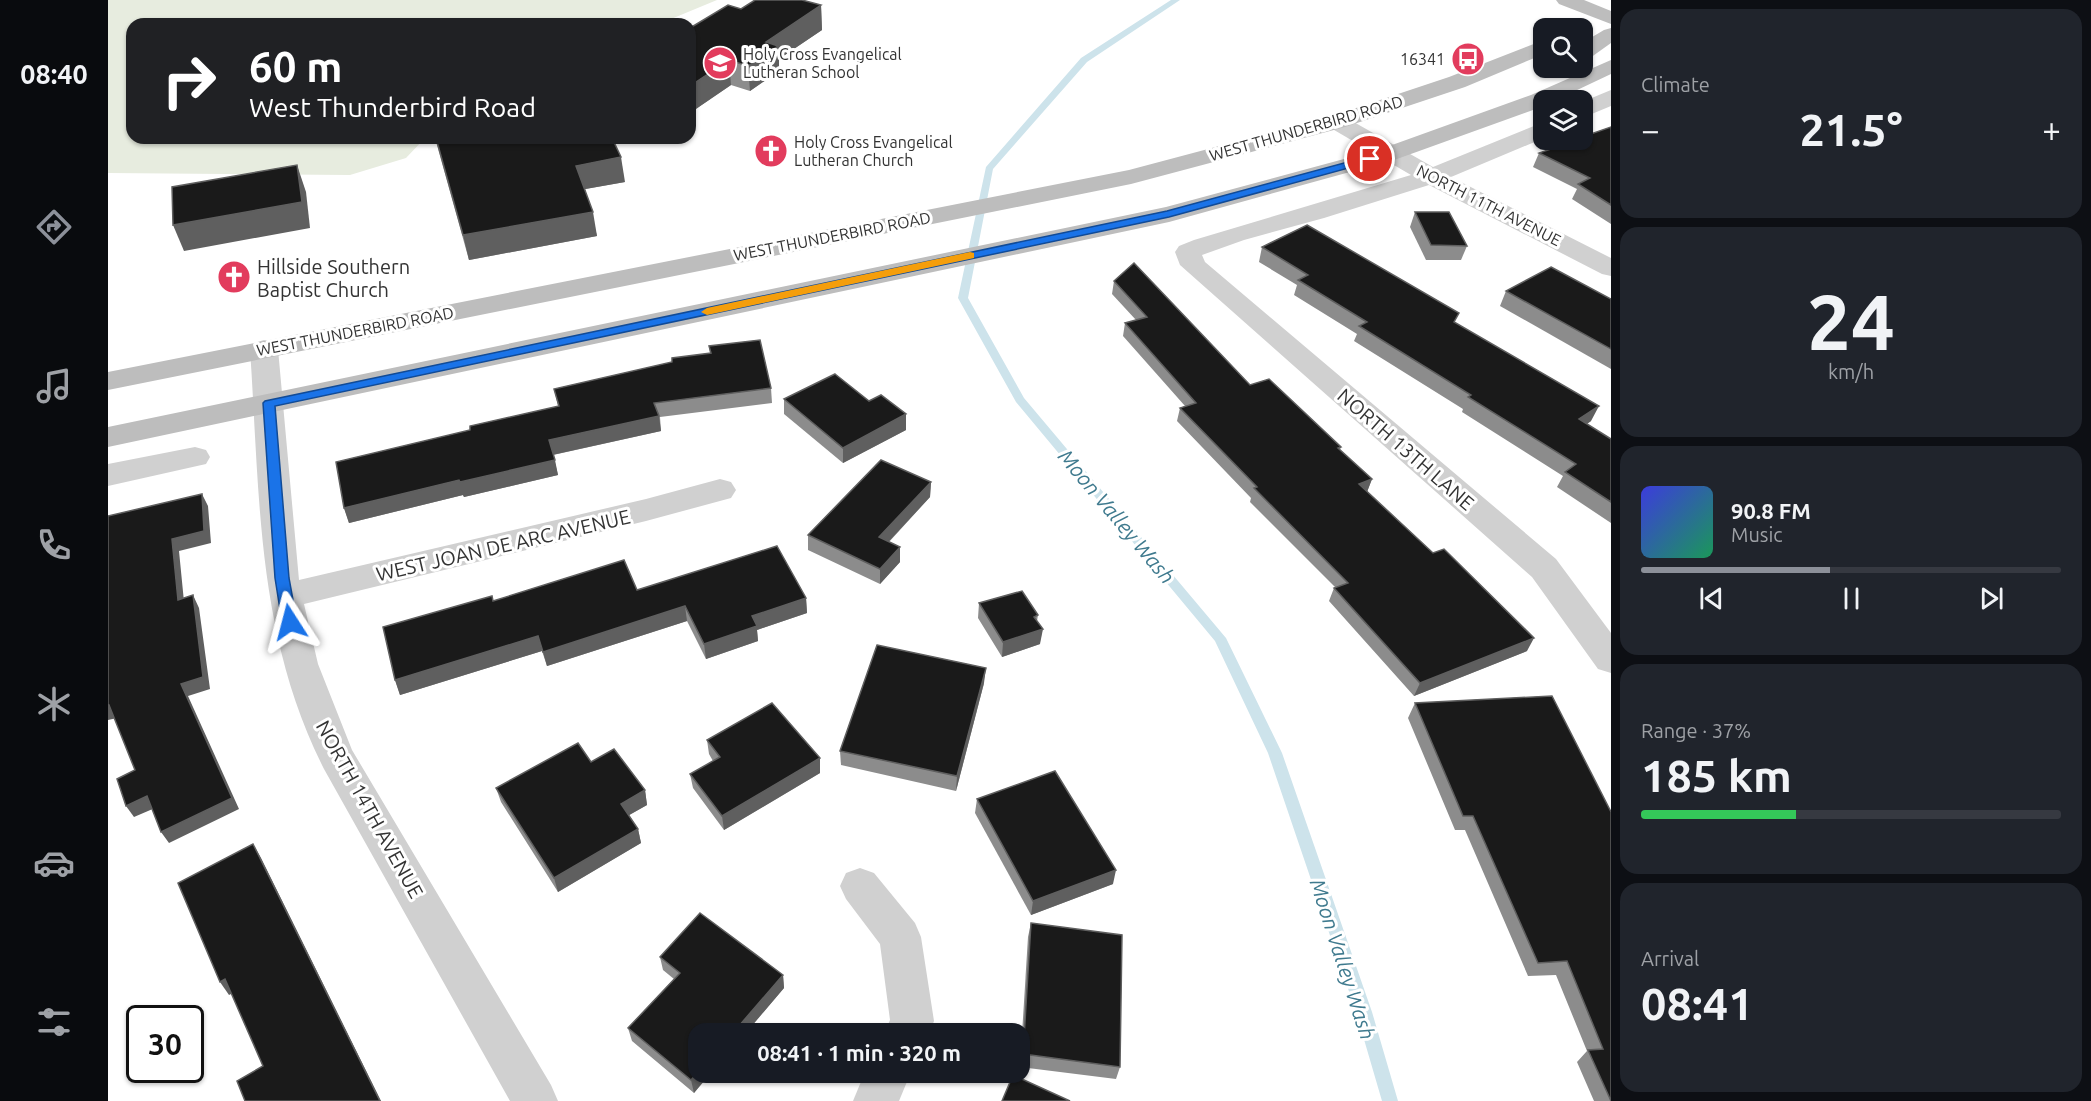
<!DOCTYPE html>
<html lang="en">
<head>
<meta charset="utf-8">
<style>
	body { margin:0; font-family:Ubuntu,sans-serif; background:#20242c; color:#f1f3f6; height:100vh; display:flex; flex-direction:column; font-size:22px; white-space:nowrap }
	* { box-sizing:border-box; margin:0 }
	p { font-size:20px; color:#9ea1a6 }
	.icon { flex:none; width:33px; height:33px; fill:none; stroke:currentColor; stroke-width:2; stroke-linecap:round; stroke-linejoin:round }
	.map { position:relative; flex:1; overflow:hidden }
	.drawer { display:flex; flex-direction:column; gap:9px; padding:9px; background:#0d0f14; width:480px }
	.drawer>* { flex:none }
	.top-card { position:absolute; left:18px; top:18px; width:570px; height:126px; border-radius:18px; box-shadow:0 2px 4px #0004; background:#202124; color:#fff; overflow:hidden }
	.fabs { position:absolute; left:1425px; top:18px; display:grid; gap:12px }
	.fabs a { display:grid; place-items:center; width:60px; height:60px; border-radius:12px; background:#171b24; box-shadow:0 2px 4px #0004; font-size:30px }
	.speed { position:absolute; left:18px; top:1005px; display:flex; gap:12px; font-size:30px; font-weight:700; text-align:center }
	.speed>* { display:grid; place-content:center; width:78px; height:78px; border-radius:50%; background:#171b24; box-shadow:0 2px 4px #0004; line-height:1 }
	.speed .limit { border:3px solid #111; border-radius:9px; background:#fff; color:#111 }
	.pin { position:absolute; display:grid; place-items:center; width:51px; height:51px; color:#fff; margin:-26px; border:3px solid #fff; border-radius:50%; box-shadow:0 2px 6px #0007 }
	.me { position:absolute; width:66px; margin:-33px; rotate:351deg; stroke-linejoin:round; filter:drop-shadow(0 0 4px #0008) }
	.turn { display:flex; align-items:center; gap:21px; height:126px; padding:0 24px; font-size:27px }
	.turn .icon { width:78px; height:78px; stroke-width:2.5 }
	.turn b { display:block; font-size:42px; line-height:51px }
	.big { font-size:45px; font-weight:700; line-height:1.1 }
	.drawer .widget { flex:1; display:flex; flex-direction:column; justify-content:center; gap:9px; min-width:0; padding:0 21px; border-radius:18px; background:#20242c }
	.drawer .dial { align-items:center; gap:0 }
	.dial b { font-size:78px; line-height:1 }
	.song { display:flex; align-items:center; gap:18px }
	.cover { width:72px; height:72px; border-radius:9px; background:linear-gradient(135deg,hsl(240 70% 55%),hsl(150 70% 35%)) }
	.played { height:6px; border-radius:3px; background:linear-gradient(90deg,#8c9099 45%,#363941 45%) }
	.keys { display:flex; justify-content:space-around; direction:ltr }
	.heat { display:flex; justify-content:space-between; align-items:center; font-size:33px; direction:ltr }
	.charge { height:9px; border-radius:4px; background:linear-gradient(90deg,#34c759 37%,#363941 0) }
	.trip { position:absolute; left:580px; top:1023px; width:342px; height:60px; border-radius:18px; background:#171b24; box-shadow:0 2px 4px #0004; font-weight:700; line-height:60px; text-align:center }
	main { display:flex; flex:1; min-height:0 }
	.dock { display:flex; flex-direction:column; width:108px; justify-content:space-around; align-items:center; background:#090b0e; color:#9ea1a6 }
	.dock .icon { width:42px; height:42px }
	.dock .current { color:#8c9099 }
	.dock b { font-size:27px; color:#f1f3f6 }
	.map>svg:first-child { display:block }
	.green { fill:#e7ecdf }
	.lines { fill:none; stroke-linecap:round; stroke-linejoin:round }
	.stream { fill:#cde3eb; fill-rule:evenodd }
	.street { fill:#d0d0d0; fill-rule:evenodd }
	.secondary { fill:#bdbdbd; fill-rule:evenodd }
	.wall { fill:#8c8c8c }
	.shaded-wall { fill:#5f5f5f }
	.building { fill:#1a1a1a; stroke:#5f5f5f; stroke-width:1.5 }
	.route { fill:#1a73e8; stroke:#114b97; stroke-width:1.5 }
	.slow { fill:#f59e0b }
	.labels { text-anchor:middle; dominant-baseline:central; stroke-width:6; stroke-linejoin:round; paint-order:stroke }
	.far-poi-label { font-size:16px; fill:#333; stroke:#fff; text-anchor:start }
	.far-street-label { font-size:16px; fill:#333; stroke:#fff }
	.poi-label { font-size:20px; fill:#333; stroke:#fff; text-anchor:start }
	.street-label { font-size:20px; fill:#333; stroke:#fff }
	.water-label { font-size:21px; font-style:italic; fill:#3f7a8e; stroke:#fff }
</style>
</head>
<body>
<main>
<nav class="dock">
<b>08:40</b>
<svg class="icon current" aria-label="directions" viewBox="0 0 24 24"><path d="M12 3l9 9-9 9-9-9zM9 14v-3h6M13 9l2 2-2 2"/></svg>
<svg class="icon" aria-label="music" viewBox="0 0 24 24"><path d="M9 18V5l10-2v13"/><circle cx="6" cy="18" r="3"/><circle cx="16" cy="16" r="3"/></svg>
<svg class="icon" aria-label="phone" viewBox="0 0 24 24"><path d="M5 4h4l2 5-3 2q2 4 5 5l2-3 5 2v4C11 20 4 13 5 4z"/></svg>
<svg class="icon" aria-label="climate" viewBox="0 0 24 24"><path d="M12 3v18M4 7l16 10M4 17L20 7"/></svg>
<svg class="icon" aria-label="car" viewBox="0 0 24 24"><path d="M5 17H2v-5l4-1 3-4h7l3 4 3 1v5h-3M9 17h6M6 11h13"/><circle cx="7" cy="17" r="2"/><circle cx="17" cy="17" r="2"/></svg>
<svg class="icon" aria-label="filters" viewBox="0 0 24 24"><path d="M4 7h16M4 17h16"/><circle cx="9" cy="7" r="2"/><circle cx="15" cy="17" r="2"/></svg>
</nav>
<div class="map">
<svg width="1503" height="1101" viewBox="0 0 1503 1101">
	<rect width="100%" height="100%" fill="#fff"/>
	<path class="green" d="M0,0H609L551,24H24V138H317L298,158L242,175L0,173Z"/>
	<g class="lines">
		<path class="stream" d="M1063,0H1072L979,62L885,169L860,298L916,398L1118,638L1174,753L1264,1012L1290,1101H1274L1248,1012L1160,753L1107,641L908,402L850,298L878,167L973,58Z"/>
		<g class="street">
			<path d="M1503,90V106L1474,118V102Z"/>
			<path d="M1229,115L1237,117L1325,167L1436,122V138L1343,177L1503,258V276L1494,274L1321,185L1216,218L1136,240L1094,255L1097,262L1448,559L1503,633V673L1490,669L1424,577L1072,265L1067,252L1071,246L1086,240L1303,175L1221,127L1218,122L1221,117Z"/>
			<path d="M156,340L166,343L170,349L191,580L538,499L612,479L623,482L628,490L623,498L538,521L196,604L210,664L244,750L443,1085L450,1101H402L216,769C148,634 152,496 142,349L146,343Z"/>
			<path d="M87,447L98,450L102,457L98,464L0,486V464Z"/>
			<path d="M752,868L766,873L807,923L813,937L826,1021L821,1034H776L782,1020L772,944L738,899L732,886L738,873Z"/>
			<path d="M757,1072H803L791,1101H745Z"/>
		</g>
		<g class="secondary">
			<path d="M1448,0H1476L1503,11V24L1451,4Z"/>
			<path d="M1503,28V43L1482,58L1474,59V43L1496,30Z"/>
			<path d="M1436,40V54L1357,87L1237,127L1023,184L0,390V372L1021,170L1221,117L1341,77Z"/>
			<path d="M1503,60V74L1448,100H1436V106L1289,159L1061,222L0,447V427L1058,207L1273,149L1423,95Z"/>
		</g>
	</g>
	<g class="wall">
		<path d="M713,5L714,30L671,59V71L642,91L623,85L582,113L633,9Z"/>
		<path d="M1503,127V224L1464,199L1469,189L1425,167L1431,153Z"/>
		<path d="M327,138L517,182L477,189L489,236L361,260Z"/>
		<path d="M1307,212L1359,246L1353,260H1318L1302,227Z"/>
		<path d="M1154,247L1348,323L1483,421L1479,424L1503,439V523L1449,487L1455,476L1354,412L1355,409L1246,341L1249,334L1186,295L1189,285L1151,262Z"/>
		<path d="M1006,281L1142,385L1233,447L1232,450L1264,479L1259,492L1419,651L1306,696L1221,601L1226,588L1227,587L1142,502L1143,498L1069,421L1072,408L1077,406L1015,336L1017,323L1028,320L1004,294Z"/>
		<path d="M1398,291L1503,299V369L1392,306Z"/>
		<path d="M601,346L663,388L664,403L552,417L553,431L445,455L450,475L356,497L355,495L241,523L236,508L362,430L450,406L446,389L602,354Z"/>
		<path d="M676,399L798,414V430L735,463L676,414Z"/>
		<path d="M823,482L822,497L781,542L792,562L772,584L700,550V535Z"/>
		<path d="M529,590L698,598L699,613L649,630L650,641L598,659L579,621L439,666L434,651L292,695L287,680L385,601Z"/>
		<path d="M871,603L930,615L929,621L932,644L894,657L870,618Z"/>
		<path d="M876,683L848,791L733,765L732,751Z"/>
		<path d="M1444,696L1503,1101H1486L1469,1062L1479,1051L1448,975L1420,976L1357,830H1347L1300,718L1307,703Z"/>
		<path d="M599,740L712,773L616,830L585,788L582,774L605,761L601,754Z"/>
		<path d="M483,762L537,790L539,805L521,815L530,829L533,843L450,892L393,802L388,788Z"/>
		<path d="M869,799L1005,884L923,915L867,813Z"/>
		<path d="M923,923L1012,1067L1008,1079L912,1067L920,937Z"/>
		<path d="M552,957L675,975L676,988L586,1093L524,1041L520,1028L566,979L555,970Z"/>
	</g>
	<g class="shaded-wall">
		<path d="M713,5L714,30L671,59V71L642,91L640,66L658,42Z"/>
		<path d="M621,60L623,85L582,113V86Z"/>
		<path d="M513,157L517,182L472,190L468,166Z"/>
		<path d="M189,165L198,192L202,228L76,251L65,225Z"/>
		<path d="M485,212L489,236L361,260L355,235Z"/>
		<path d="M1491,406L1483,421L1464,434L1471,419Z"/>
		<path d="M798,414V430L735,463V448Z"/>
		<path d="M551,416L553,431L444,455L441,440Z"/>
		<path d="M447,460L450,475L356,497L355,495L241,523L236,508L351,480Z"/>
		<path d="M1264,479L1259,492L1251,484Z"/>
		<path d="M823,482L822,497L771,552V537Z"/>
		<path d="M94,494L100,506L103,543L71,551L77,612L70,600L64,539Z"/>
		<path d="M792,547V562L772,584V569Z"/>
		<path d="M85,595L91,608L102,689L80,696L131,809L61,843L53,832Z"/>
		<path d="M698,598L699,613L649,630L650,641L598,659L596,644L644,616Z"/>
		<path d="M577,606L579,621L439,666L435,652Z"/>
		<path d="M935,629L932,644L894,657L895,642Z"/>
		<path d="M430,636L434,651L292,695L287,680Z"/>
		<path d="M1426,638L1419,651L1306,696L1312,683Z"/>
		<path d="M878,668L876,683L848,791L849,776Z"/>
		<path d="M1,705L9,718L0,720V706Z"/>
		<path d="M712,758V773L616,830L614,816Z"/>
		<path d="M537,790L539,805L516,818L513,804Z"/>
		<path d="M39,796L47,808L26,817L18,806Z"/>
		<path d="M530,829L533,843L450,892L446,878Z"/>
		<path d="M145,844L153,858L273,1101H272Z"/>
		<path d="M1008,870L1005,884L923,915L925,901Z"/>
		<path d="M675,975L676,988L637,1034H624Z"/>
		<path d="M117,979L127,992L121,995L112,982Z"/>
		<path d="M591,1071V1072H603L586,1093L583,1080Z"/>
	</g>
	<g class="building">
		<path d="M647,0H694L713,5L658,42L670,46L640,66L621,60L582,86V28L620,5L633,9Z"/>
		<path d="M1503,127V205L1470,184L1482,178L1431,153L1469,140H1474V137Z"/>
		<path d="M328,138H504L513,157L468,166L485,212L355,235Z"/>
		<path d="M189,165L194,202L65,225L64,187Z"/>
		<path d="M1307,212H1341L1359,246L1323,245Z"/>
		<path d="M1199,225L1351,313L1346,322L1491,406L1471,419L1503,439V502L1457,472L1468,464L1360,397L1363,395L1251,326L1259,322L1190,280L1200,275L1154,247Z"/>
		<path d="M1026,263L1142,385L1161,379L1233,447L1230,448L1264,479L1251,484L1325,553L1336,549L1426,638L1312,683L1226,588L1240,583L1146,488L1149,487L1072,408L1088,403L1017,323L1039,317L1006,281Z"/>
		<path d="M1443,267L1503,299V349L1398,291Z"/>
		<path d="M652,340L663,388L546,403L551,416L441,440L447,460L352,482L351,480L236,508L228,462L362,430V426L451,406L446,389L564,362V358L603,353L601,346Z"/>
		<path d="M727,374L761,401L773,395L798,414L735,448L676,399Z"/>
		<path d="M773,460L823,482L771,537L792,547L772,569L700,535Z"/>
		<path d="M94,494L96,531L64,539L70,600L85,595L95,677L73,684L124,798L53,832L39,796L18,806L9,779L27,770L1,705L0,706V516Z"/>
		<path d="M669,546L698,598L644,616L649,626L596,644L577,606L435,652L430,636L287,680L275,627L384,596L385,601L516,560L529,590Z"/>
		<path d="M914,591L930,615L926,617L935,629L895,642L871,603Z"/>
		<path d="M769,645L878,668L849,776L732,751Z"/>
		<path d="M1444,696L1503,812V1101L1480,1050L1495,1049L1459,961L1430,963L1365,816H1355L1307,703Z"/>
		<path d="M664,703L712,758L614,816L582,774L612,757L599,740Z"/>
		<path d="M470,743L483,762L506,749L537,790L513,804L530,829L446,878L388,788Z"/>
		<path d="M947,771L1008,870L925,901L869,799Z"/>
		<path d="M145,844L272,1101H137L129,1081L155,1066L117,979L112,982L70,883Z"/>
		<path d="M592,913L675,975L624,1034H591V1071L583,1080L520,1028L572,973L552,957Z"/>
		<path d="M923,923L1014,935L1012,1067L915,1054Z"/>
		<path d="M905,1075L962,1101H894Z"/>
	</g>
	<path class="route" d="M1262,156L1266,157V161L1061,217L167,406L181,578L189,622L182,628L174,622L167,578L155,403L157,401L1059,211Z"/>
	<path class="slow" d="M862,252L866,253V258L599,315L593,312L599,308Z"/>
	<defs>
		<symbol id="bus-disc" viewBox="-11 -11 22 22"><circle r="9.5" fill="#e23c5d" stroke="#fff"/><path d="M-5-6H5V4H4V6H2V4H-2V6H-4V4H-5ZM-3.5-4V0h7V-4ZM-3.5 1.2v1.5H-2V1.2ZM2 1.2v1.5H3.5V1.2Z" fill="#fff"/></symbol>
		<symbol id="school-disc" viewBox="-11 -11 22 22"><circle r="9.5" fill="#e23c5d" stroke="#fff"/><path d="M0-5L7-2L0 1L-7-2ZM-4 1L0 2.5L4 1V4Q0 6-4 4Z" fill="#fff"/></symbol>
		<symbol id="church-disc" viewBox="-11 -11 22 22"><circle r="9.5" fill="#e23c5d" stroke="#fff"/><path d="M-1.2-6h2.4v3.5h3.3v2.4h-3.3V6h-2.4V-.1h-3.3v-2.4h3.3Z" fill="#fff"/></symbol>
	</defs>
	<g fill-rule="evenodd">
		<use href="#bus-disc" x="1341" y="40" width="38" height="38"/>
		<use href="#school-disc" x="593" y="44" width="38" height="38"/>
		<use href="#church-disc" x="644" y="132" width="38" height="38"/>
		<use href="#church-disc" x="107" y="258" width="38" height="38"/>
	</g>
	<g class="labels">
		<g class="far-poi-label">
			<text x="635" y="54">Holy Cross Evangelical<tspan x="635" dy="18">Lutheran School</tspan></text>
			<text x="1337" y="59" text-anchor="end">16341</text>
			<text x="686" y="142">Holy Cross Evangelical<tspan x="686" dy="18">Lutheran Church</tspan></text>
		</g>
		<g class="far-street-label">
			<text transform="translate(1198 128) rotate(-16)">WEST THUNDERBIRD ROAD</text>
			<text transform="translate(1381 205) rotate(27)">NORTH 11TH AVENUE</text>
			<text transform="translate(724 236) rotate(-11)">WEST THUNDERBIRD ROAD</text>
			<text transform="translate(247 331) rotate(-11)">WEST THUNDERBIRD ROAD</text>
		</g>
		<g class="poi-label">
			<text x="149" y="266">Hillside Southern<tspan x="149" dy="23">Baptist Church</tspan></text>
		</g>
		<g class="street-label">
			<text transform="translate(1298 449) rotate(41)">NORTH 13TH LANE</text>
			<text transform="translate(395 545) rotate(-13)">WEST JOAN DE ARC AVENUE</text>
			<text transform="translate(262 809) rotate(61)">NORTH 14TH AVENUE</text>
		</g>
		<g class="water-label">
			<text transform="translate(1009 516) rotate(50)">Moon Valley Wash</text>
			<text transform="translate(1235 959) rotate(72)">Moon Valley Wash</text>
		</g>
	</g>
</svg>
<div class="fabs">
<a><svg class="icon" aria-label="search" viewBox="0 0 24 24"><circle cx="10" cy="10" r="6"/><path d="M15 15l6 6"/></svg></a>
<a><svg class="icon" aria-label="layers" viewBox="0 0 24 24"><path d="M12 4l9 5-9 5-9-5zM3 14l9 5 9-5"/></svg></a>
</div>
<div class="speed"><div class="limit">30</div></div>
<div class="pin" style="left:1262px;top:159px;background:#d93025"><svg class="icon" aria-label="arrive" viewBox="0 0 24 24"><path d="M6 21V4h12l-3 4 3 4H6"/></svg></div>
<svg class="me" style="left:182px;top:622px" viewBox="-20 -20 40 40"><path d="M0-17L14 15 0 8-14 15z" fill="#1a73e8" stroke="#fff" stroke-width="4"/></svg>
<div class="trip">08:41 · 1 min · 320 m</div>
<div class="top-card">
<div class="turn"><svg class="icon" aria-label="right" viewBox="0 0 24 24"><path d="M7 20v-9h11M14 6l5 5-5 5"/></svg><div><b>60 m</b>West Thunderbird Road</div></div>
</div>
</div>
<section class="drawer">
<div class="widget"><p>Climate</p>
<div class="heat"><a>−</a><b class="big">21.5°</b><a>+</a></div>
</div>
<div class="widget dial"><b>24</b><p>km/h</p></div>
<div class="widget">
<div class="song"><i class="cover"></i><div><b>90.8 FM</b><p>Music</p></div></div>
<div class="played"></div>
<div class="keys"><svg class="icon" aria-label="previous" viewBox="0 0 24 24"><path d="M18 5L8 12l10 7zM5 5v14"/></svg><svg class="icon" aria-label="pause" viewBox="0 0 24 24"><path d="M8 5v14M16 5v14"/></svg><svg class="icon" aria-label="next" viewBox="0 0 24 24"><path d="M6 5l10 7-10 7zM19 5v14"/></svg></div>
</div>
<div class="widget"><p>Range · 37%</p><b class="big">185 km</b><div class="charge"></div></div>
<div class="widget"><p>Arrival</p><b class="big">08:41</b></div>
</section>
</main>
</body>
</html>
